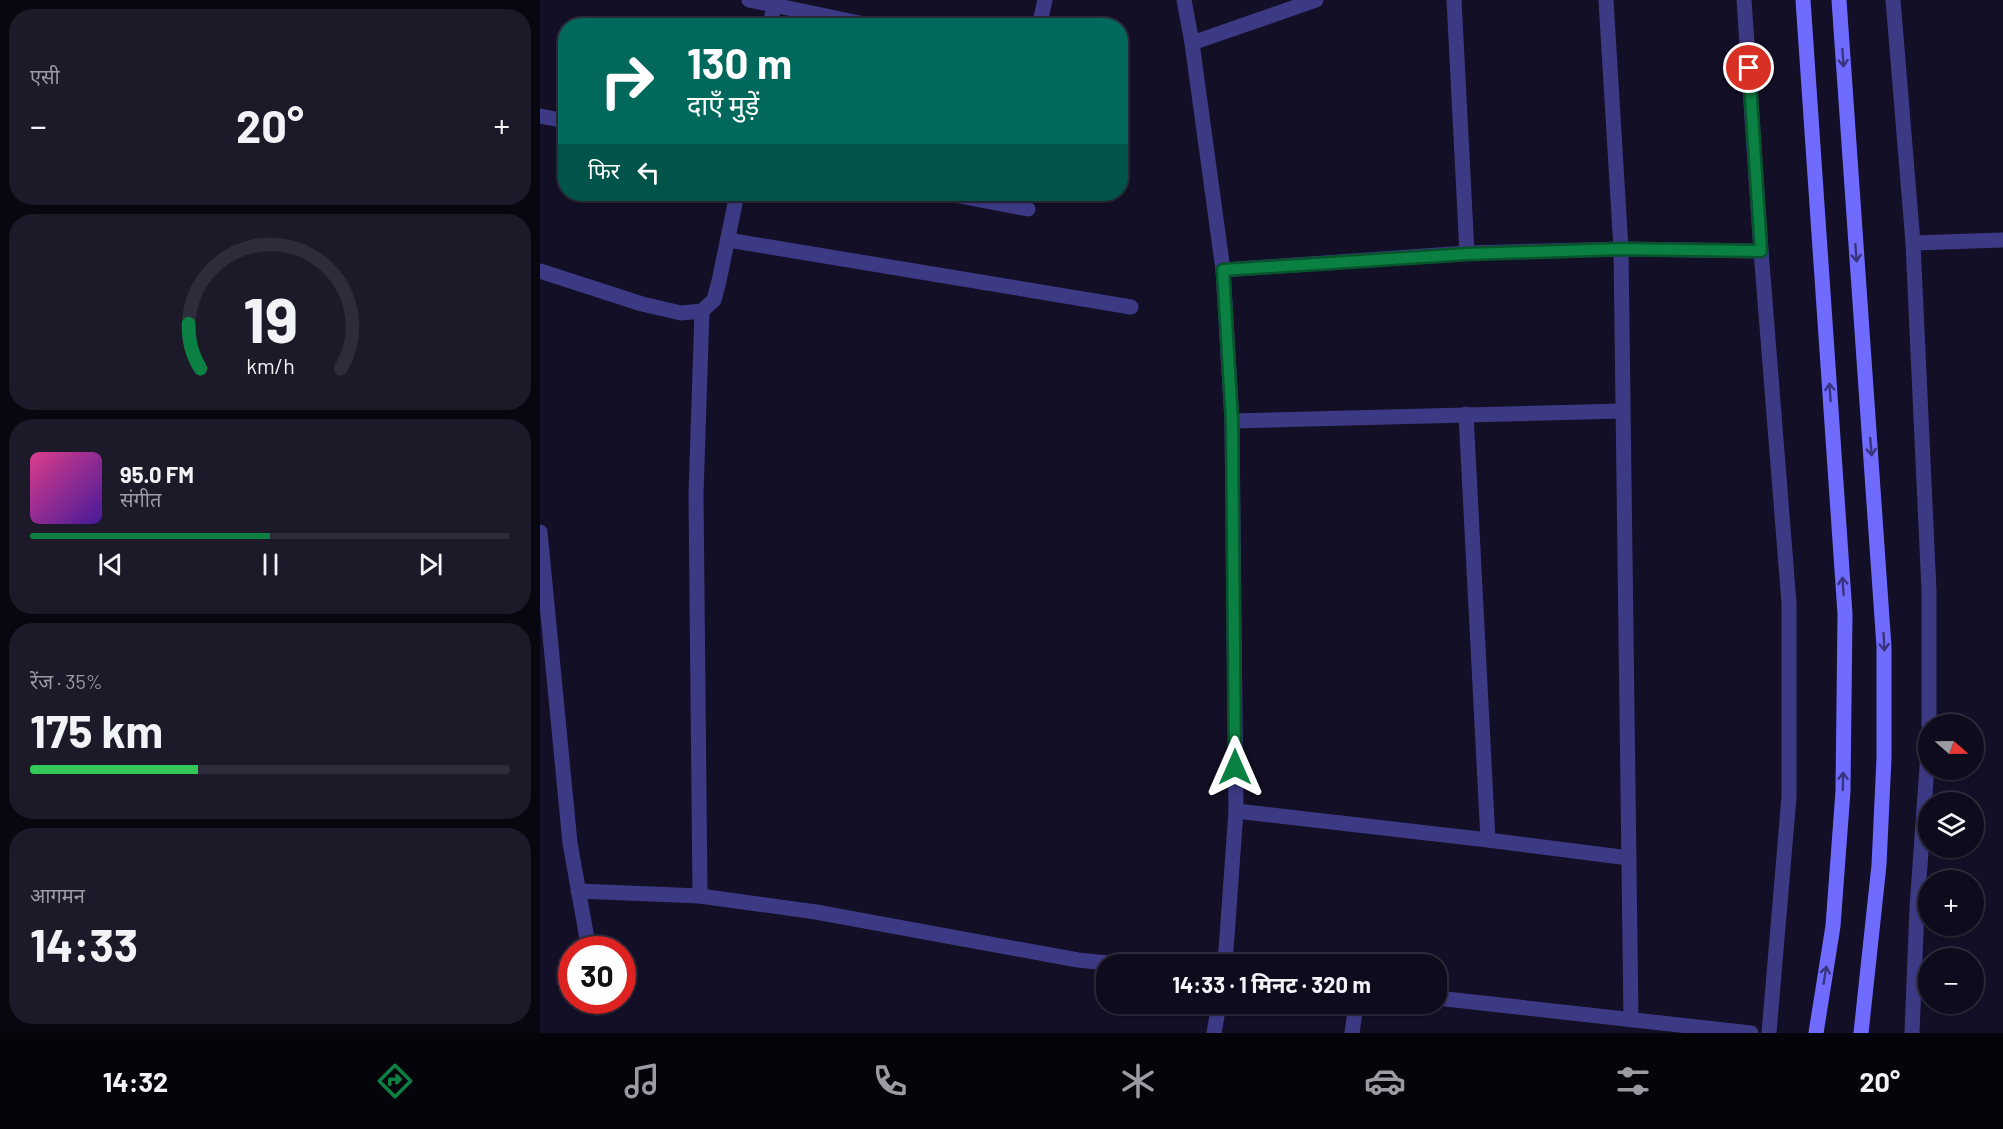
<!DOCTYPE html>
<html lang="hi">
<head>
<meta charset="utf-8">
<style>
	body { margin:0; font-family:Barlow,"Noto Sans Devanagari",sans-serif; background:#1c1929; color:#f1f3f6; height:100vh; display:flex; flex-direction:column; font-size:22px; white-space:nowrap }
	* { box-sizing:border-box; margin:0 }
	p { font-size:20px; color:#9b9ba3 }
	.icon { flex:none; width:33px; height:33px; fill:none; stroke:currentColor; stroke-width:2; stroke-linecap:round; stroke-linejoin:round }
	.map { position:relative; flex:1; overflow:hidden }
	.drawer { display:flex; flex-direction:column; gap:9px; padding:9px; background:#08060f; width:540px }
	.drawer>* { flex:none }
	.banner { position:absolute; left:18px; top:18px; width:570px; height:183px; border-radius:24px; box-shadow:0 2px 4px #0004,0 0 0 2px #2e2b3b; background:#00695c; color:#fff; overflow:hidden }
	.needle { width:39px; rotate:110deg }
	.buttons { position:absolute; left:1378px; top:714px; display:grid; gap:12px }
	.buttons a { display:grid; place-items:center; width:66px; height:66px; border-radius:50%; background:#0e0b1c; box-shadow:0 2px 4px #0004,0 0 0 2px #2e2b3b; font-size:30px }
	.speed { position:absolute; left:18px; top:936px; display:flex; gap:12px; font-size:30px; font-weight:700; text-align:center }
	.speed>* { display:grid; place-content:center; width:78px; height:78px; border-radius:50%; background:#0e0b1c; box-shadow:0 2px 4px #0004,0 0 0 2px #2e2b3b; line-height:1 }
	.speed .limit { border:9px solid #d22; background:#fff; color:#111 }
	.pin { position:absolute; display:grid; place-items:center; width:51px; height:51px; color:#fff; margin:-26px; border:3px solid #fff; border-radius:50%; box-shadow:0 2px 6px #0007 }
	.me { position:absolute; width:66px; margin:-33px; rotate:0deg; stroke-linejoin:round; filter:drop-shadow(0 0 4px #0008) }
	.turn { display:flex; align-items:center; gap:21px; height:126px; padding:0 30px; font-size:27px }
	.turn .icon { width:78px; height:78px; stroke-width:2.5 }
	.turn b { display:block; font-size:42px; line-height:51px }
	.then { display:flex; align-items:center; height:57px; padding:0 30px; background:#0003; gap:12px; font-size:22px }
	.big { font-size:45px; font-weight:700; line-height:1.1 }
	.drawer .tile { flex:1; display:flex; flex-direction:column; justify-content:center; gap:9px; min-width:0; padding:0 21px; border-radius:24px; background:#1c1929 }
	.drawer .dial { align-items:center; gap:0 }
	.dial svg { height:156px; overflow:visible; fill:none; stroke:#2e2b3b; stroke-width:7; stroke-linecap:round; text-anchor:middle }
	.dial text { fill:#f1f3f6; stroke:none }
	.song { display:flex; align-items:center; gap:18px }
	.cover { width:72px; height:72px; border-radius:9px; background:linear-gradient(135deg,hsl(330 70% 55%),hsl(260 70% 35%)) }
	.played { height:6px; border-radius:3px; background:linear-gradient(90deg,#0b8043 50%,#2e2b3b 50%) }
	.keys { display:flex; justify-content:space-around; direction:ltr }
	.heat { display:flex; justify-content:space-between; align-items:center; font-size:33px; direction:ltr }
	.charge { height:9px; border-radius:4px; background:linear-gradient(90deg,#34c759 35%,#2e2b3b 0) }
	.trip { position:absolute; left:556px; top:954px; width:351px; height:60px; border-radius:24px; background:#0e0b1c; box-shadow:0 2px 4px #0004,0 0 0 2px #2e2b3b; font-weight:700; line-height:60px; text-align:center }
	.tabs { display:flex; height:96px; justify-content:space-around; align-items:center; background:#06040b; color:#9b9ba3 }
	.tabs .icon { width:42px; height:42px }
	.tabs .active { color:#0b8043 }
	.tabs b { font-size:27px; color:#f1f3f6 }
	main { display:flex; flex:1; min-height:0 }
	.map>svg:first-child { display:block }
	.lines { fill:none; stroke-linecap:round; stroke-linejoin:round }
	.street { stroke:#3d3a85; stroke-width:15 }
	.secondary { stroke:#6f6bff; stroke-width:15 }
	.oneway { stroke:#38347d }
	.route-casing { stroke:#07532c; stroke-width:15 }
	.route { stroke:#0b8043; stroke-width:10 }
</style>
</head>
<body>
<main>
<section class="drawer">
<div class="tile"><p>एसी</p>
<div class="heat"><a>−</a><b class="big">20°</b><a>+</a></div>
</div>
<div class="tile dial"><svg viewBox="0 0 100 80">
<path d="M14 69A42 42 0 1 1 86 69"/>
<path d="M14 69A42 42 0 0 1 8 46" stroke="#0b8043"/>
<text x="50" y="56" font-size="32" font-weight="700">19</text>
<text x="50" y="72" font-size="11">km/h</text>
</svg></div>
<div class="tile">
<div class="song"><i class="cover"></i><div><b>95.0 FM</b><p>संगीत</p></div></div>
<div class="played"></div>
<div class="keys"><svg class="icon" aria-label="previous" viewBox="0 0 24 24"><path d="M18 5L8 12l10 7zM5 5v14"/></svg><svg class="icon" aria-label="pause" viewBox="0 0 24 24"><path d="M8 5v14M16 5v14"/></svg><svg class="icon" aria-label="next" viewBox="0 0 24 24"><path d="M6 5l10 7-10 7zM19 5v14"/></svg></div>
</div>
<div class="tile"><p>रेंज · 35%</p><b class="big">175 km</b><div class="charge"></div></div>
<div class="tile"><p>आगमन</p><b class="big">14:33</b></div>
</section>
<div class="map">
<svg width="1463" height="1033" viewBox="0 0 1463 1033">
	<rect width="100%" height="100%" fill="#130f26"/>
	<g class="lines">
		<g class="street">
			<path d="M209,0L334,26"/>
			<path d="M644,0L652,43L683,270L692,421L696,811L685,964"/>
			<path d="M914,0L927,253"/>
			<path d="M1066,0L1081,249L1091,1020"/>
			<path d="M1204,0L1221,251L1249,603V797L1229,1033"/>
			<path d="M1353,0L1373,243L1389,591V726"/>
			<path d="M230,26L235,0"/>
			<path d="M499,26L505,0"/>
			<path d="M652,43L776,0"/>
			<path d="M0,116L26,121"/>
			<path d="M409,194L488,209"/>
			<path d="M188,240L591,307"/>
			<path d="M1373,243L1463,240"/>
			<path d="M683,270L927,253L1081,249L1221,251"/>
			<path d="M0,271L102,304L141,313L162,311L174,300L179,281L197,194"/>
			<path d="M926,414L948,840"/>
			<path d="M692,421L1083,411"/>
			<path d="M0,532L30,843L49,950"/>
			<path d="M696,811L948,840L1089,858"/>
			<path d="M38,891L160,896L276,912L538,960L578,964"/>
			<path d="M160,896L156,494L162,311"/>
			<path d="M897,998L1211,1033"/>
			<path d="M674,1033L679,1004"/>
			<path d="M812,1033L816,1004"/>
			<path d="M1372,1033L1377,908L1389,738"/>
		</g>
		<g class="secondary">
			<path d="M1263,0L1305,614L1303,791L1293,926L1276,1033"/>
			<path d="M1299,0L1344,647V758L1339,865L1321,1033"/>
		</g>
	</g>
	<defs><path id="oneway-shaft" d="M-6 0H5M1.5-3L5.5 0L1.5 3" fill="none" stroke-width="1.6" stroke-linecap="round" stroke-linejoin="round" transform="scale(1.5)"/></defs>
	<g class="oneway">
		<use href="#oneway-shaft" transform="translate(1303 58) rotate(86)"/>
		<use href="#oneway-shaft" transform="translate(1316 253) rotate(86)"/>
		<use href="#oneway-shaft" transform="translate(1290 392) rotate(-94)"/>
		<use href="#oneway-shaft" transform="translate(1331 447) rotate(85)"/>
		<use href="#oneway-shaft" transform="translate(1303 586) rotate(-94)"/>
		<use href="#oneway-shaft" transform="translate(1344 642) rotate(87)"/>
		<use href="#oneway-shaft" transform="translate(1303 781) rotate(-89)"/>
		<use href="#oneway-shaft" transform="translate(1285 975) rotate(-81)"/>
	</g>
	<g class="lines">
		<defs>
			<path id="route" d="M695,767L692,421L683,270L927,254L1081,249L1221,251L1209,68"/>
		</defs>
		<use href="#route" class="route-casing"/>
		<use href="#route" class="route"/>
	</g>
</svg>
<div class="buttons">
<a><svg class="needle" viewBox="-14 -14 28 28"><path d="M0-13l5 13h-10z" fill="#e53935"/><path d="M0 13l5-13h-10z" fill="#9b9ba3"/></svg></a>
<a><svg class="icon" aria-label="layers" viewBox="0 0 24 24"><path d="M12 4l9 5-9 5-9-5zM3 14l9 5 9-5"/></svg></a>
<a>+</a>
<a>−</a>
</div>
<div class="speed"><div class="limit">30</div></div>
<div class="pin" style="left:1209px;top:68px;background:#d93025"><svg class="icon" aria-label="arrive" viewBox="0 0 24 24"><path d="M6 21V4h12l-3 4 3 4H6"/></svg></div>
<svg class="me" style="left:695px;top:767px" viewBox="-20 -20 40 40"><path d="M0-17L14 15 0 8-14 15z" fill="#0b8043" stroke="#fff" stroke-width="4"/></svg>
<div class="trip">14:33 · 1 मिनट · 320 m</div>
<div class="banner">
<div class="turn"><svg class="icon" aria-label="right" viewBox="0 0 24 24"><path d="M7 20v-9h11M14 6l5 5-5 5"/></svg><div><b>130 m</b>दाएँ मुड़ें</div></div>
<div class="then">फिर<svg class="icon" aria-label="left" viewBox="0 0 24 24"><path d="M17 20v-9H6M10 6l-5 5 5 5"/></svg></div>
</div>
</div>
</main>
<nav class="tabs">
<b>14:32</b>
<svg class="icon active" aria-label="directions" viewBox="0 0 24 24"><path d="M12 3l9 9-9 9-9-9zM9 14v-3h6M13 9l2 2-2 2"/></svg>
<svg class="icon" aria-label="music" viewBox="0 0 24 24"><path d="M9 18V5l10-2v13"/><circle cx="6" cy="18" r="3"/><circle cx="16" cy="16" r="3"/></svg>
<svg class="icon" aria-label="phone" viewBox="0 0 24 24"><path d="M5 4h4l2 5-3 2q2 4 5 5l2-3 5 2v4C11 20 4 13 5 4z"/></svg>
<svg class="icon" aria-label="climate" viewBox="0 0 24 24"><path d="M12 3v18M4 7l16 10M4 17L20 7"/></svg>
<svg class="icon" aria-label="car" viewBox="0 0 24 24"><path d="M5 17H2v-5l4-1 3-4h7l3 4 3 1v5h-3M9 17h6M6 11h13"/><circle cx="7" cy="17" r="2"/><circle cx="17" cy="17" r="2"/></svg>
<svg class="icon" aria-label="filters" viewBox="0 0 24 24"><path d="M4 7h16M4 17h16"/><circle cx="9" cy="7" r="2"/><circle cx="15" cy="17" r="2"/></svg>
<b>20°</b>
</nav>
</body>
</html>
